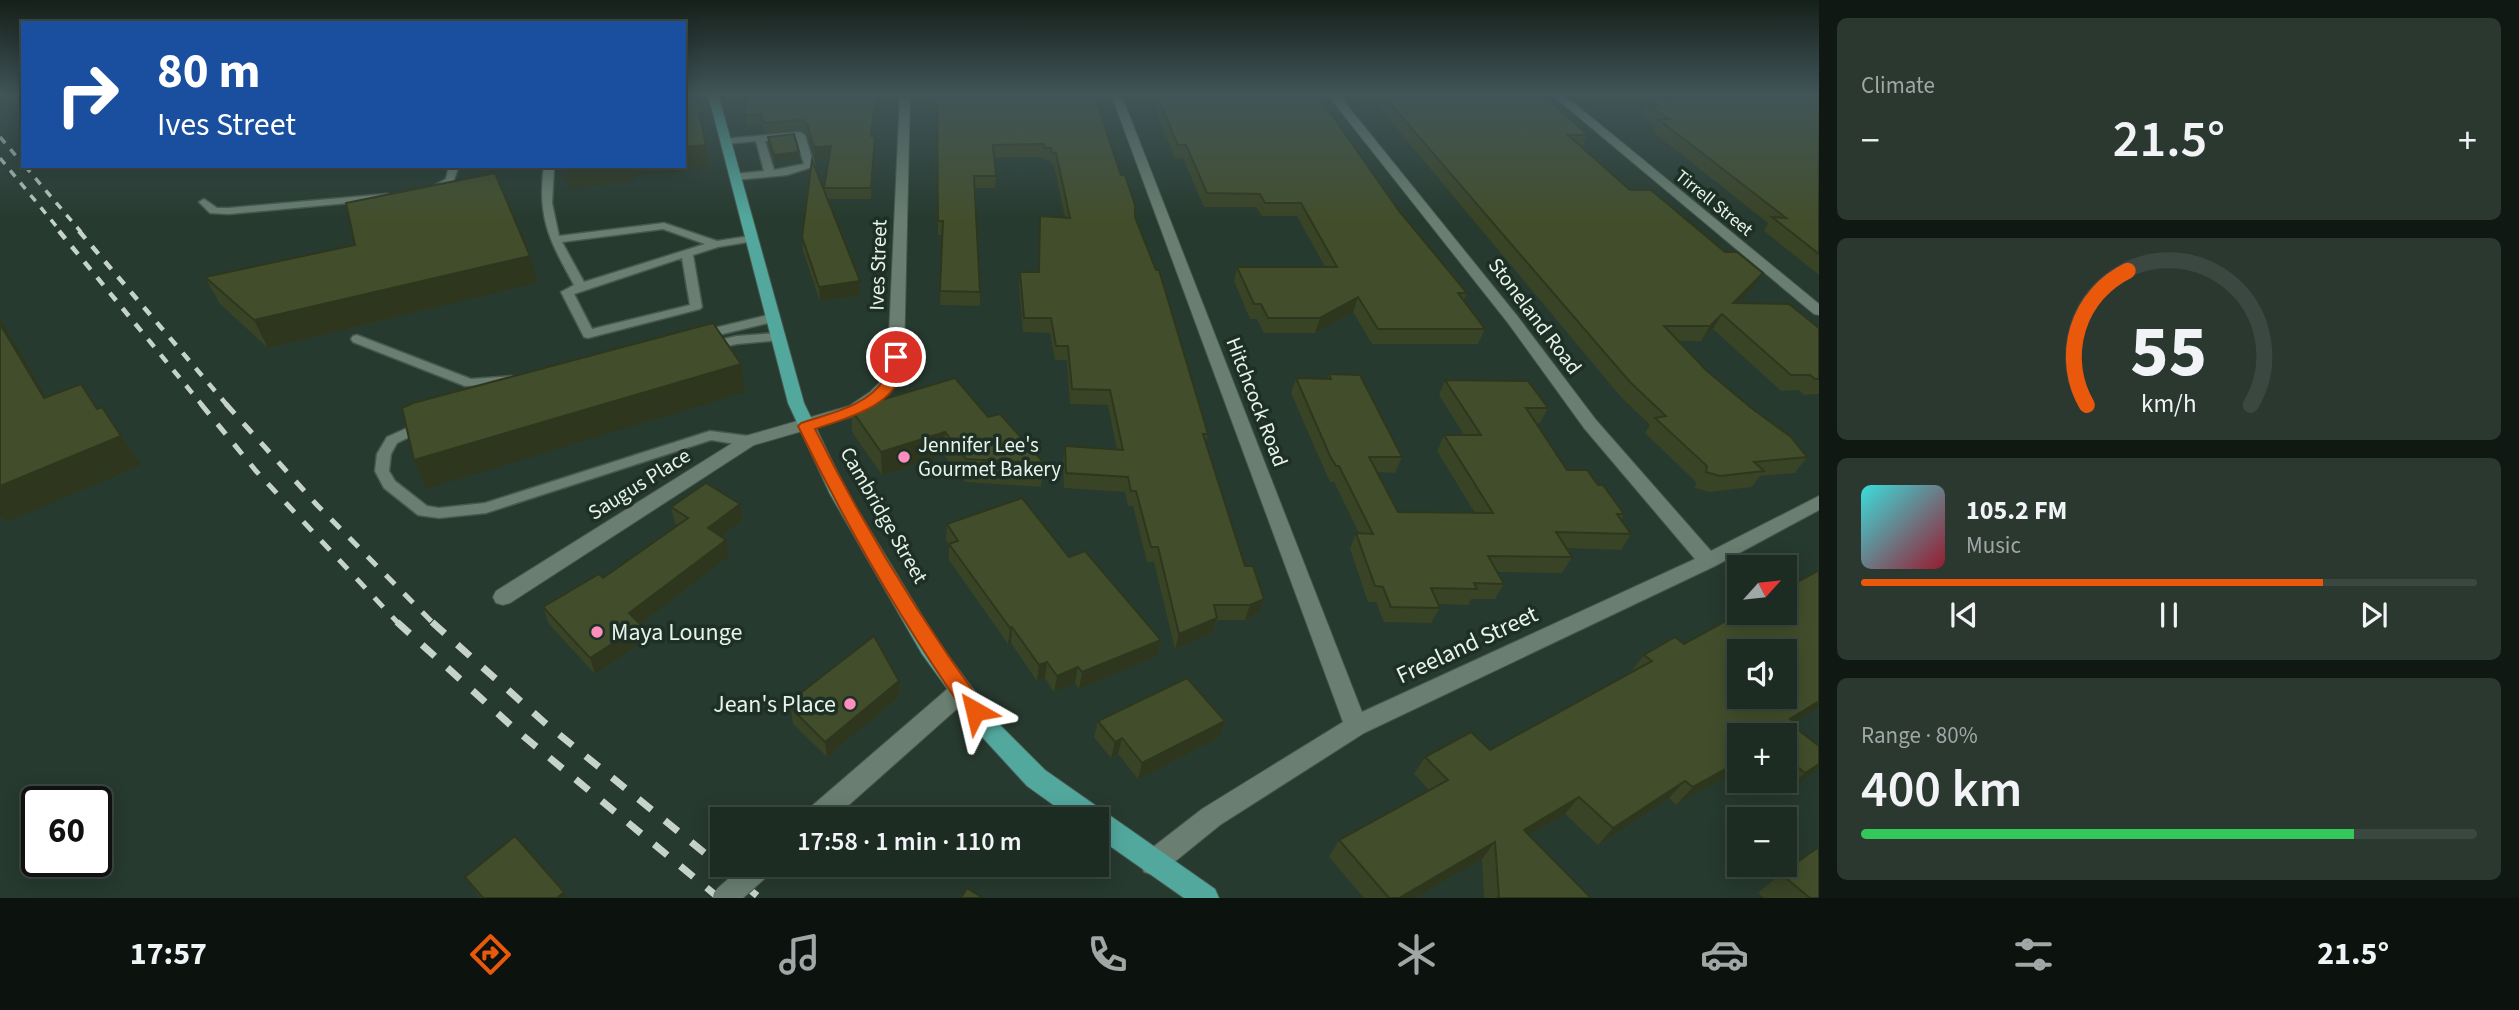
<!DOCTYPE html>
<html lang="en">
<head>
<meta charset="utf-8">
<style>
	body { margin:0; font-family:"Source Sans 3",sans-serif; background:#2a3830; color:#f1f3f6; height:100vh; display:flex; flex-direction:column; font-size:26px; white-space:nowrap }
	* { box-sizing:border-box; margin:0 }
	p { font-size:23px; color:#a0a7a6 }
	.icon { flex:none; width:38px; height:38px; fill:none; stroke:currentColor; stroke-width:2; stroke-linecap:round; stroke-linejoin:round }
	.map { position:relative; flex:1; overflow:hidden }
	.details { display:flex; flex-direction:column; gap:18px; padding:18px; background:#101813; width:700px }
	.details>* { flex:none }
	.top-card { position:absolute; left:21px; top:21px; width:665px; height:147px; border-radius:0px; box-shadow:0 4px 18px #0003,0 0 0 2px #3b4841; background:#1a4fa0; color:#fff; overflow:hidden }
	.needle { width:46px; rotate:63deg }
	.buttons { position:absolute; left:1727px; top:555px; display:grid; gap:14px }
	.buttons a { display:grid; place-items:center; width:70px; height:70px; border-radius:0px; background:#1d2c23; box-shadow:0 4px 18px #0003,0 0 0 2px #3b4841; font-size:35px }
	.speed { position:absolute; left:21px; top:786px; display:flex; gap:14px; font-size:35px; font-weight:700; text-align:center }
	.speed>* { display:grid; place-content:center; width:91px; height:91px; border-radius:50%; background:#1d2c23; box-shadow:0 4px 18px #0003,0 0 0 2px #3b4841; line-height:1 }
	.speed .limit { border:4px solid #111; border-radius:10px; background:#fff; color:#111 }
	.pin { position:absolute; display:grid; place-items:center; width:60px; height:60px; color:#fff; margin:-30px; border:4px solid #fff; border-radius:50%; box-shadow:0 2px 7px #0007 }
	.me { position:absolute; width:77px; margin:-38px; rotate:323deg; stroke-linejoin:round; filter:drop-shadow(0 0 5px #0008) }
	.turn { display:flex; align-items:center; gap:24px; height:147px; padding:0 21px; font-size:32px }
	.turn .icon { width:91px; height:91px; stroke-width:2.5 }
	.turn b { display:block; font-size:49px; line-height:60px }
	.big { font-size:52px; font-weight:600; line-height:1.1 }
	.details .widget { flex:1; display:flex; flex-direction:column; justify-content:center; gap:10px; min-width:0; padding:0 24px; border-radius:10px; background:#2a3830 }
	.details .dial { align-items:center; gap:0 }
	.dial svg { height:182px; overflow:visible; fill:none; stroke:#3b4841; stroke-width:7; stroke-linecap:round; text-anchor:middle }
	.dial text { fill:#f1f3f6; stroke:none }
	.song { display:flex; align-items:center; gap:21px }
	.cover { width:84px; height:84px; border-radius:10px; background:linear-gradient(135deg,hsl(180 70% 55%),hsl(350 70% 35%)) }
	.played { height:7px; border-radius:4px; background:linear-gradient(90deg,#ea580c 75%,#3b4841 75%) }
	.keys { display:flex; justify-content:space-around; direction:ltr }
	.heat { display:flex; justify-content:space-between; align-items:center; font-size:38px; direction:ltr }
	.charge { height:10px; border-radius:5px; background:linear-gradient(90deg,#34c759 80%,#3b4841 0) }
	.trip { position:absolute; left:710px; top:807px; width:399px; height:70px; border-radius:0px; background:#1d2c23; box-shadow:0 4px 18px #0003,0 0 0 2px #3b4841; font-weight:600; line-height:70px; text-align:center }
	.dock { display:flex; height:112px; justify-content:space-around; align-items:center; background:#0c120e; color:#a0a7a6 }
	.dock .icon { width:49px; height:49px }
	.dock .selected { color:#ea580c }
	.dock b { font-size:32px; color:#f1f3f6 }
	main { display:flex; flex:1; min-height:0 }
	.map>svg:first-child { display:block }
	.pier { fill:#273a2f }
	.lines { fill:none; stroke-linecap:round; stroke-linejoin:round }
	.lane-casing { stroke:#47584e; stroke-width:3 }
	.street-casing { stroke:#47584e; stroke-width:2 }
	.primary-casing { stroke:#47584e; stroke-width:2 }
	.lane { fill:#6a7f71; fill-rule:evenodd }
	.street { fill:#6a7f71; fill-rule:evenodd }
	.primary { fill:#52a89d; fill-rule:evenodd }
	.rail-far3 { stroke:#c6d3cb; stroke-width:3.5; stroke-dasharray:8 8; stroke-linecap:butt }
	.rail-far2 { stroke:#c6d3cb; stroke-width:4.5; stroke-dasharray:10 10; stroke-linecap:butt }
	.rail-far1 { stroke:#c6d3cb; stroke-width:5; stroke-dasharray:13 13; stroke-linecap:butt }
	.rail { stroke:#c6d3cb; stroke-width:7; stroke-dasharray:17 17; stroke-linecap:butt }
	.street-bridge-casing { stroke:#47584e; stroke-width:26; stroke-linecap:butt }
	.street-bridge { stroke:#6a7f71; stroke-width:24 }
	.wall { fill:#394325 }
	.shaded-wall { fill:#2e371e }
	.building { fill:#424e2b; stroke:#2e371e; stroke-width:2; fill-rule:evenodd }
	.route { fill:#ea580c; stroke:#983908; stroke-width:2 }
	.poi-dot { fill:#fe8ebc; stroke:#1e3025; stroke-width:2.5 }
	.labels { text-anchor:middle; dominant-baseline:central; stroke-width:7; stroke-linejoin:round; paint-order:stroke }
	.far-street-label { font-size:18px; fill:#e7f3eb; stroke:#1e3025 }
	.street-label { font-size:21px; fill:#e7f3eb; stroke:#1e3025 }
	.poi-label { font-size:21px; fill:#e7f3eb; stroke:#1e3025; text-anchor:start }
	.near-poi-label { font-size:24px; fill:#e7f3eb; stroke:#1e3025; text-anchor:start }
	.near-street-label { font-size:24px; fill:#e7f3eb; stroke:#1e3025 }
</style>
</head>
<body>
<main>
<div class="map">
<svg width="1819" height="898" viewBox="0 0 1819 898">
	<rect width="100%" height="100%" fill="#273a2f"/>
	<path class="pier" d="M8,133L23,151V163L3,175L0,171V140Z"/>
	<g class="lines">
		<defs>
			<g id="lane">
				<path d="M800,132L805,135L814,165L812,167L787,175L735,180L730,177L735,174L764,171L756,141L726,144L721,141L723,139ZM796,138L804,164L774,170L765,141Z"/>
				<path d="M449,166H459L453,182L434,193H428V189L446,179Z"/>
				<path d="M544,166H554L552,203L559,236L664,223L717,241L750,236L755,239L754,241L718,247L693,255L702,307L700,309L588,338L584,337L561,292L574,285C550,241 537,219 544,166ZM663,229L705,244L584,282L562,242ZM682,258L690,305L592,329L574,294Z"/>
				<path d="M387,194L391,195V199L229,214L210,213L199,202L204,199L217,208H229Z"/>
				<path d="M772,314L776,315V321L702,339L696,335L698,332Z"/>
				<path d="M777,333L781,334L783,337L781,340L737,344L709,350L703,346L705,343L737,336Z"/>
				<path d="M357,335L471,379L512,376L518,380L512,384L465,386L353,342L351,339L353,336Z"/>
				<path d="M423,421L428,422L430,425L428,428L397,443L391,454L389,471L395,481L427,506L439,508L485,503L710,431L748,436L755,441L748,446L711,440L486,513L439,518L418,515L384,488L375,471L377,454L387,437Z"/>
			</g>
			<g id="street">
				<path d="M900,94H910L904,357L897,383L882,400L861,414L754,445L510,603L503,605L496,603L493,597L496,591L742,437L849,406L870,392L883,379L888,357Z"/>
				<path d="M1111,94H1121L1362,712L1695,559L1584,428L1508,323L1327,94H1338L1518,317L1596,420L1711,551L1819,496V510L1715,566L1364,733L1220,825L1162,872L1153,875L1144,872L1140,863L1144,854L1202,809L1343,722Z"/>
				<path d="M1551,94H1563L1819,304V315L1814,314Z"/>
				<path d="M960,683L968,685L971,692L968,699L833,819H803L806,811L952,685Z"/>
			</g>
			<path id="primary" d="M708,94H718L804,403L848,494L938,642L999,724L1045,770L1215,889L1219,898H1184L1097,837V819H1073L1027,786L983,738L922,654L830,494L788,403Z"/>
		</defs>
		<use href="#lane" class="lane-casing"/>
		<use href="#street" class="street-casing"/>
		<use href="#primary" class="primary-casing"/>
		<use href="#lane" class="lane"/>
		<use href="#street" class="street"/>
		<use href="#primary" class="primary"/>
		<g class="rail-far3">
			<path d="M0,137L23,164"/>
			<path d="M0,158L61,232"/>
			<path d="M25,166L81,232"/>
		</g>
		<g class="rail-far2">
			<path d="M59,231L202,405"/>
			<path d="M79,231L227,405"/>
		</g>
		<g class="rail-far1">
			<path d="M201,404L256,471L399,624"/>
			<path d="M226,404L317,505L434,624"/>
		</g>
		<g class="rail">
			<path d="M397,622L516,730L719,898"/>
			<path d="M432,622L545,723L760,898"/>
		</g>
		<defs>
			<path id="street-bridge" d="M725,898L763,864"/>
		</defs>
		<use href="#street-bridge" class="street-bridge-casing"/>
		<use href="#street-bridge" class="street-bridge"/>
	</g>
	<g class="wall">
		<path d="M747,94H877L872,136H875V146L871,199H827L860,296L820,301L803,251L802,237L824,191L829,156L815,158L808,134L801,130L765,133L762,124L746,125L745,115Z"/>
		<path d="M936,94H1094L1208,434L1206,442L1245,566L1264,599L1258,614L1245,620H1217L1212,633L1175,649L1154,562H1147L1133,506H1128L1125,492L1064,488L1063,461L1065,446L1117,450L1108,405L1070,404L1067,360H1055L1050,333L1023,332L1019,286L1020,272H1038L1040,216L1065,217L1054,165H1051L1050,160H1044L1043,157H994L996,176L995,188H975L980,292V306L940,305L942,235H938Z"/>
		<path d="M1149,94H1315L1399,211L1467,293L1463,301L1485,329L1478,344H1372L1353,312L1315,333H1264L1257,319H1250L1234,281L1237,267H1325L1297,216H1262L1256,207H1204L1183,158H1175Z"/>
		<path d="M1368,94H1542L1588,135L1582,147L1630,190L1725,252L1763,273L1753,288L1738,303L1819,328V394L1804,395L1799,390L1781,391L1713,329L1701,341H1678L1706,370L1807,457L1795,473L1760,476L1752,487L1709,492L1695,488L1696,482L1645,433L1650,425L1621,397Z"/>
		<path d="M1643,94H1819V275L1764,231L1768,223L1652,131L1655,126L1643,117L1645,113L1642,110L1648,99H1649Z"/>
		<path d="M768,137L799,152L800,159L774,162L768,143Z"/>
		<path d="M355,245L537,283L268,348L220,304L205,277Z"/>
		<path d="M1329,374L1402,457L1395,473L1377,472L1398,512L1475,513L1437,451L1444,435H1464L1439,395L1445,380L1548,408L1540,423H1536L1567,470L1598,485L1624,514L1621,519L1631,534L1621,550L1566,548L1572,557L1562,573L1497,572L1504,584L1495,599H1471L1468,605L1438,604L1440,608L1431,623L1384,622L1376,602H1368L1350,549L1356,533H1359L1334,482H1330L1325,471L1291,393L1296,378L1327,379Z"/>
		<path d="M851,409L988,417L1044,463L1041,487L965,482L944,455L882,475L852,432Z"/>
		<path d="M740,504L742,520L721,536L726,540L729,556L640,624L645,641L595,674L549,624L543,607L603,578L677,525L675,523L671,507Z"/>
		<path d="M947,524L1069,557L1161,640L1157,656L1079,689L1075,683L1054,692L1045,678L1037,681L1011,643L1008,644L949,560V545L946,540Z"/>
		<path d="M1819,570V707L1795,722L1797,723L1793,727L1813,773L1787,790L1774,780H1785V735H1740V769L1676,805L1669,798L1598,845L1565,814L1529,835L1591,898H1484L1482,859L1415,898H1364L1329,857L1339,840L1429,790L1414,774L1425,757L1490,750L1631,672L1644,655L1684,644Z"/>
		<path d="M798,695L899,697L827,757L793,724L791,708L799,703Z"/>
		<path d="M1098,721H1225L1220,737L1138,779L1118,754L1111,758L1094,737Z"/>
		<path d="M1781,874L1819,898H1764L1758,893Z"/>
		<path d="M465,877L564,892L567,898H480Z"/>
	</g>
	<g class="shaded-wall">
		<path d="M876,94H877L871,146V136Z"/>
		<path d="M875,136V146L871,199V188Z"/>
		<path d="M706,145L709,168L633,176L634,181L568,189L563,166H684V147Z"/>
		<path d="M831,146V156L815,158L814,147Z"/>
		<path d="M799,152L800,159L774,162V155Z"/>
		<path d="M530,256L537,283L268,348L254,320Z"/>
		<path d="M1763,273L1753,288L1724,318L1733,303Z"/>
		<path d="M860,281V296L820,301L819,287Z"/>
		<path d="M1358,297L1353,312L1315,333L1320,318Z"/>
		<path d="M1722,314L1713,329L1701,341L1710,326Z"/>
		<path d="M0,318L64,427L44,398L0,324Z"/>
		<path d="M741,364L745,392L426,489L414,460Z"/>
		<path d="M102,407L141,465L7,522L2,517L0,518V486Z"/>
		<path d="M945,432L944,455L882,475L881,452Z"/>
		<path d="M740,504L742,520L711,544L708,528Z"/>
		<path d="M726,540L729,556L634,629L629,613Z"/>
		<path d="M1264,599L1258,614L1245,620L1250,605Z"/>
		<path d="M1217,618L1212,633L1175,649L1179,634Z"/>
		<path d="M641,625L645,641L595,674L590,658Z"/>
		<path d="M1012,627L1011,643L1008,644L1010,628Z"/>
		<path d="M1161,640L1157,656L1079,689L1082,672Z"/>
		<path d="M1047,662L1045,678L1037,681L1039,665Z"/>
		<path d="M1078,667L1075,683L1054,692L1057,676Z"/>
		<path d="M899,681V697L827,757L825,742Z"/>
		<path d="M1819,701V707L1775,735L1790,719Z"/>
		<path d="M1225,721L1220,737L1138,779L1142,763Z"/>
		<path d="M1122,738L1118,754L1111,758L1115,742Z"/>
		<path d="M1740,761V769L1676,805L1693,787Z"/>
		<path d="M1819,764V768L1813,773L1787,790L1805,773Z"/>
		<path d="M1685,781L1669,798L1598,845L1613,828Z"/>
		<path d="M1579,797L1565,814L1510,847L1524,830Z"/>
		<path d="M1495,842L1482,859L1415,898H1399Z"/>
		<path d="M564,892L567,898H557Z"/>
	</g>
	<g class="building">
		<path d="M684,94H695L706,145L684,147Z"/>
		<path d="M747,94H876L871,136H875L871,188H824L831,146L814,147L807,124L801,120L764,123L761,114L745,115Z"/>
		<path d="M937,94H1094L1121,175H1125L1135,205V217L1156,270H1159L1208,434H1203L1245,566H1253L1264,599L1250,605H1214L1217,618L1179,634L1158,547H1151L1136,491H1131L1128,477L1066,473L1065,446L1123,450L1110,390L1072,389L1068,346H1056L1051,318H1024L1020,272H1039L1040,216L1070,218L1056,153H1052L1051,148H1045L1044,144L993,145L996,176H974L980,292L940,291L943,221H938Z"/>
		<path d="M1156,94H1315L1330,112L1399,211L1467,293H1458L1485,329H1378L1358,297L1320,318H1268L1261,304H1254L1237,267H1337L1301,203H1265L1260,194L1207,193L1186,145H1178Z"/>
		<path d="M1382,94H1542L1588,135H1568L1630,190H1651L1725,252H1737L1763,273L1733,303L1789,304L1819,328V379H1815L1810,375H1791L1722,314L1710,326H1664L1706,370L1750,407L1791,437L1807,457L1754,462L1764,471L1720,476L1706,472L1707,466L1655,418L1666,416L1630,382Z"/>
		<path d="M1664,94H1819V254L1772,217L1786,218L1658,119H1669L1649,105H1657L1648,99H1670Z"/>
		<path d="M794,134L799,152L774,155L768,137Z"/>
		<path d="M812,160L860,281L819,287L802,237Z"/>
		<path d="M495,173L530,256L254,320L205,277L355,245L346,203Z"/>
		<path d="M713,323L741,364L414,460L402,408L413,403Z"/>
		<path d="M0,324L44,398L81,384L97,409L102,407L121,436L0,486Z"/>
		<path d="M1329,374L1360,375L1402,457H1369L1398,512L1493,513L1444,435H1481L1445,380L1528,381L1548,408H1526L1567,470H1587L1598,485H1603L1624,514H1617L1631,534L1556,532L1572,557L1488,556L1504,584L1474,583L1477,589L1431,588L1440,608L1391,607L1383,587L1375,586L1356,533L1373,534L1339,466H1336L1330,456L1296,378L1331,379Z"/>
		<path d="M955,378L988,417L1000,414L1044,463L966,459L945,432L881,452L851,409Z"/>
		<path d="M706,483L740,504L708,528L726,540L629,613L641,625L590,658L543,607L599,574L603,578L688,518L671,507Z"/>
		<path d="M1022,498L1069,557L1085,551L1161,640L1082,672L1078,667L1057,676L1047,662L1039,665L1012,627L1010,628L949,544L958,541L947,524Z"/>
		<path d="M1819,570V701L1790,719L1797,723L1793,726L1819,746V764L1805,773L1785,757V735H1740V761L1693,787L1685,781L1613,828L1579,797L1524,830L1591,898H1497L1499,897L1495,842L1399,898H1389L1339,840L1448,780L1425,757L1471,732L1490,750L1652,661L1644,655L1675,637L1684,644L1742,612H1785V589ZM1740,651H1785V696H1740Z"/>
		<path d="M874,636L899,681L825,742L791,708L802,700L798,695Z"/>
		<path d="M1187,678L1225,721L1142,763L1122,738L1115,742L1098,721Z"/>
		<path d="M515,836L564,892L557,898H483L465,877Z"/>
		<path d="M1817,848L1819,850V898H1810L1781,874Z"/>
		<path d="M967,888L983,898H961Z"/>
	</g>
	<linearGradient id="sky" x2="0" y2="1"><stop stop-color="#15201a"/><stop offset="0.43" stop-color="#415558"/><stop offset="1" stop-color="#415558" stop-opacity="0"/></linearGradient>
	<rect width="1819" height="220" fill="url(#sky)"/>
	<path class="route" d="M896,353L903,357C902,364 901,372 899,379C888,408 841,420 815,429C863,525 919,617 983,705L986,711L983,717L975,720L968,717C904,625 847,528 798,426L801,423C827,414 869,406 884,379C887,373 887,363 889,357Z"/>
	<g class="poi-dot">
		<circle cx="904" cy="457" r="7"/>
		<circle cx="597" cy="632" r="7"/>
		<circle cx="850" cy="704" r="7"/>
	</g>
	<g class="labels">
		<g class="far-street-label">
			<text transform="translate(1714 203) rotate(39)">Tirrell Street</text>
		</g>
		<g class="street-label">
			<text transform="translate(878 265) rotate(-88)">Ives Street</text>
			<text transform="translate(1535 316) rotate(53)">Stoneland Road</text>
			<text transform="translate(1257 402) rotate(69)">Hitchcock Road</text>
			<text transform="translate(639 484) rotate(-32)">Saugus Place</text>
			<text transform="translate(884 515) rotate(60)">Cambridge Street</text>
		</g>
		<g class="poi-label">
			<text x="918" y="445">Jennifer Lee's<tspan x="918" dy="24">Gourmet Bakery</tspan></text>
		</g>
		<g class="near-poi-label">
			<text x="611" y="632">Maya Lounge</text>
			<text x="836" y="704" text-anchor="end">Jean's Place</text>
		</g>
		<g class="near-street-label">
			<text transform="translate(1467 645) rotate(-25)">Freeland Street</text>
		</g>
	</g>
</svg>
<div class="buttons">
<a><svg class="needle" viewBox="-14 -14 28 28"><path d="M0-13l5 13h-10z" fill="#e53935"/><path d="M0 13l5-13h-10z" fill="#a0a7a6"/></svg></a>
<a><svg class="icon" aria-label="sound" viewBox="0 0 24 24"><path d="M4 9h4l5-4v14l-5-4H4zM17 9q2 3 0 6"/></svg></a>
<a>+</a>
<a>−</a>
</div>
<div class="speed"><div class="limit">60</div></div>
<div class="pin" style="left:896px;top:357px;background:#d93025"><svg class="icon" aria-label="arrive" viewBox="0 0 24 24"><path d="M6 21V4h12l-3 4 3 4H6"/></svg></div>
<svg class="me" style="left:975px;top:711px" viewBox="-20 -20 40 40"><path d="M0-17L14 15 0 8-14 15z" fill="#ea580c" stroke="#fff" stroke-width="4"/></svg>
<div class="trip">17:58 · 1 min · 110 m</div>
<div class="top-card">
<div class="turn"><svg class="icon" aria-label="right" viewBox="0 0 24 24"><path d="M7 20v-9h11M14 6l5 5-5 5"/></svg><div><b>80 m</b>Ives Street</div></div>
</div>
</div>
<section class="details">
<div class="widget"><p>Climate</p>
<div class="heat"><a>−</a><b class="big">21.5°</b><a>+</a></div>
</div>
<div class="widget dial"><svg viewBox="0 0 100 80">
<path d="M14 69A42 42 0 1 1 86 69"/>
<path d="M14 69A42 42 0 0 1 32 10" stroke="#ea580c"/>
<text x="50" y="56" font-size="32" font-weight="700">55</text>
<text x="50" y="72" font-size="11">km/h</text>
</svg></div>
<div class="widget">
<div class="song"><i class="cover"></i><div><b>105.2 FM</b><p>Music</p></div></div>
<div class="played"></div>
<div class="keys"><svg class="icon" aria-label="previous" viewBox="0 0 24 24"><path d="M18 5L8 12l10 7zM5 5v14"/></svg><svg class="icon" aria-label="pause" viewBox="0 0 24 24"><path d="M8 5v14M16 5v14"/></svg><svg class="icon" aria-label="next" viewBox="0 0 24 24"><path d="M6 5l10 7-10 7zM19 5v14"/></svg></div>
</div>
<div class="widget"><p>Range · 80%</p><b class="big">400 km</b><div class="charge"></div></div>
</section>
</main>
<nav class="dock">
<b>17:57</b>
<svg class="icon selected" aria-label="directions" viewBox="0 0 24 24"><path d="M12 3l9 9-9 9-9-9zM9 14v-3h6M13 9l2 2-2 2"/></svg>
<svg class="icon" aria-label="music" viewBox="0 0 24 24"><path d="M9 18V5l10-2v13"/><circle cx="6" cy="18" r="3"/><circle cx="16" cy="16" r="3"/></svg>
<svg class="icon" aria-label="phone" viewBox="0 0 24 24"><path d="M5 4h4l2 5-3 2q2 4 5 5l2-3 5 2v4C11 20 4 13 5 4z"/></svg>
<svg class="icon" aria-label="climate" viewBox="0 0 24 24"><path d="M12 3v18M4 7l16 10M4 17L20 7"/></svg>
<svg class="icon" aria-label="car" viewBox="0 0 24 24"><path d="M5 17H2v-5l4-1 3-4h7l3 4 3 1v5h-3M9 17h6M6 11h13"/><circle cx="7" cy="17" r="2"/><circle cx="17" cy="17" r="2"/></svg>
<svg class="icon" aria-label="filters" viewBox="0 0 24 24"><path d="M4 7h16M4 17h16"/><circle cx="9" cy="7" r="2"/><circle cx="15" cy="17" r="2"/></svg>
<b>21.5°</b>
</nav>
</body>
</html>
